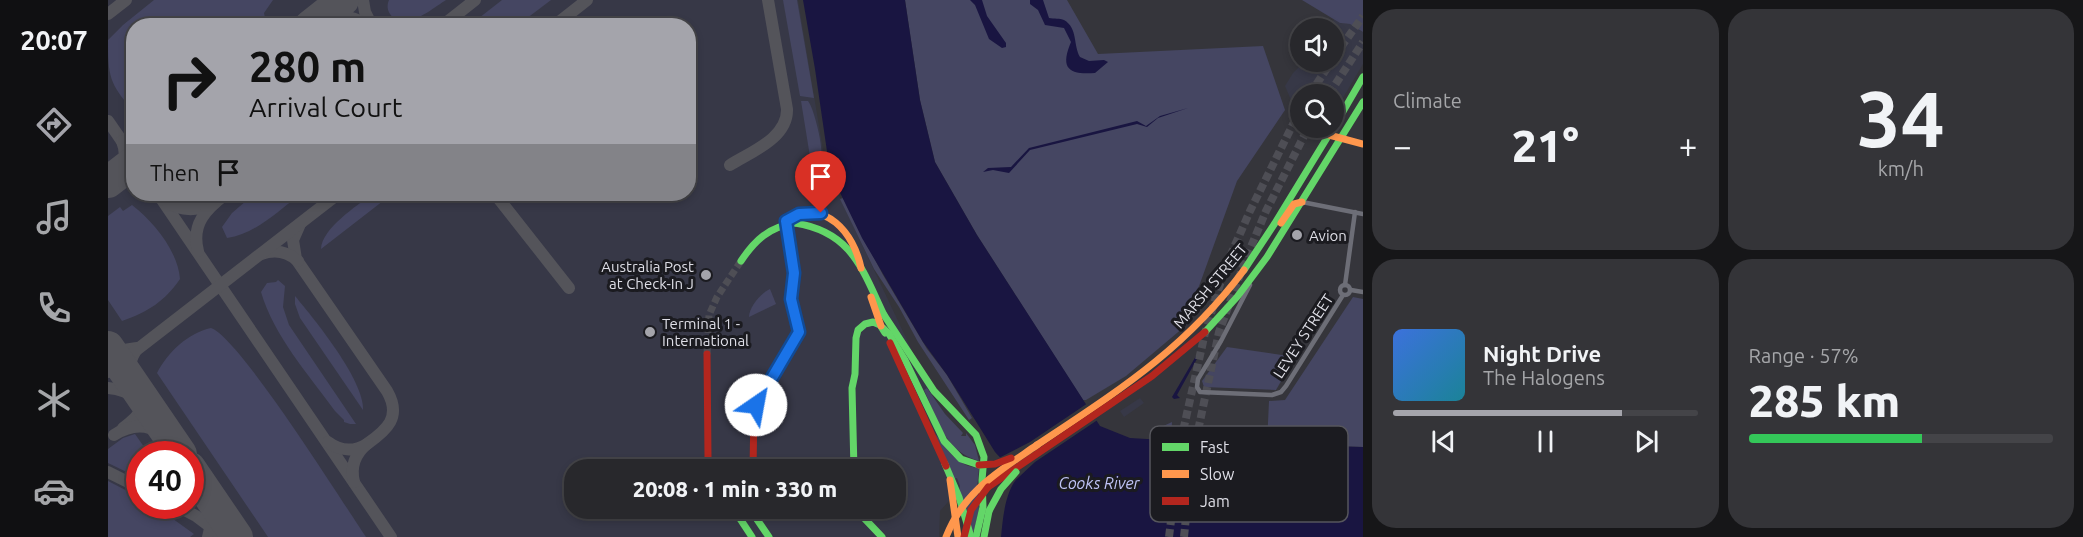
<!DOCTYPE html>
<html lang="en">
<head>
<meta charset="utf-8">
<style>
	body { margin:0; font-family:Ubuntu,sans-serif; background:#343438; color:#f1f3f6; height:100vh; display:flex; flex-direction:column; font-size:22px; white-space:nowrap }
	* { box-sizing:border-box; margin:0 }
	p { font-size:20px; color:#a5a6a9 }
	.icon { flex:none; width:33px; height:33px; fill:none; stroke:currentColor; stroke-width:2; stroke-linecap:round; stroke-linejoin:round }
	.map { position:relative; flex:1; overflow:hidden }
	.sheet { display:flex; flex-direction:column; gap:9px; padding:9px; background:#161618; width:720px }
	.sheet>* { flex:none }
	.guide { position:absolute; left:18px; top:18px; width:570px; height:183px; border-radius:24px; box-shadow:0 3px 9px #0003,0 0 0 2px #444448; background:#a4a4ab; color:#111; overflow:hidden }
	.fabs { position:absolute; left:1182px; top:18px; display:grid; gap:12px }
	.fabs a { display:grid; place-items:center; width:54px; height:54px; border-radius:50%; background:#28282c; box-shadow:0 3px 9px #0003,0 0 0 2px #444448; font-size:30px }
	.speed { position:absolute; left:18px; top:441px; display:flex; gap:12px; font-size:30px; font-weight:700; text-align:center }
	.speed>* { display:grid; place-content:center; width:78px; height:78px; border-radius:50%; background:#28282c; box-shadow:0 3px 9px #0003,0 0 0 2px #444448; line-height:1 }
	.speed .limit { border:9px solid #d22; background:#fff; color:#111 }
	.pin { position:absolute; display:grid; place-items:center; width:51px; height:51px; color:#fff; margin:-62px -26px; border-radius:50% 50% 50% 0; rotate:-45deg; box-shadow:0 0 6px #0007 }
	.pin .icon { rotate:45deg }
	.me { position:absolute; width:66px; margin:-33px; rotate:33deg; stroke-linejoin:round; filter:drop-shadow(0 0 4px #0008) }
	.turn { display:flex; align-items:center; gap:21px; height:126px; padding:0 24px; font-size:27px }
	.turn .icon { width:78px; height:78px; stroke-width:2.5 }
	.turn b { display:block; font-size:42px; line-height:51px }
	.then { display:flex; align-items:center; height:57px; padding:0 24px; background:#0003; gap:12px; font-size:22px }
	.big { font-size:45px; font-weight:800; line-height:1.1 }
	.sheet .widget { flex:1; display:flex; flex-direction:column; justify-content:center; gap:9px; min-width:0; padding:0 21px; border-radius:24px; background:#343438 }
	.sheet .dial { align-items:center; gap:0 }
	.dial b { font-size:78px; line-height:1 }
	.song { display:flex; align-items:center; gap:18px }
	.cover { width:72px; height:72px; border-radius:9px; background:linear-gradient(135deg,hsl(220 70% 55%),hsl(190 70% 35%)) }
	.played { height:6px; border-radius:3px; background:linear-gradient(90deg,#a4a4ab 75%,#444448 75%) }
	.keys { display:flex; justify-content:space-around; direction:ltr }
	.heat { display:flex; justify-content:space-between; align-items:center; font-size:33px; direction:ltr }
	.charge { height:9px; border-radius:4px; background:linear-gradient(90deg,#34c759 57%,#444448 0) }
	.sheet .tiles { flex:1; display:grid; gap:9px; grid-template-columns:repeat(2,1fr) }
	.trip { position:absolute; left:456px; top:459px; width:342px; height:60px; border-radius:24px; background:#28282c; box-shadow:0 3px 9px #0003,0 0 0 2px #444448; font-weight:800; line-height:60px; text-align:center }
	main { display:flex; flex:1; min-height:0 }
	.tab-bar { display:flex; flex-direction:column; width:108px; justify-content:space-around; align-items:center; background:#101012; color:#a5a6a9 }
	.tab-bar .icon { width:42px; height:42px }
	.tab-bar .active { color:#a4a4ab }
	.tab-bar b { font-size:27px; color:#f1f3f6 }
	.map>svg:first-child { display:block }
	.built { fill:#373847; fill-rule:evenodd }
	.green { fill:#454662 }
	.water { fill:#191541 }
	.pier { fill:#35353b }
	.lines { fill:none; stroke-linecap:round; stroke-linejoin:round }
	.taxiway { stroke:#54545a; stroke-width:12 }
	.runway { stroke:#54545a; stroke-width:32 }
	.secondary-tunnel { stroke:#4e4e55; stroke-width:7; stroke-dasharray:7 3.5; stroke-linecap:butt }
	.highway-tunnel { stroke:#4e4e55; stroke-width:8; stroke-dasharray:8 4; stroke-linecap:butt }
	.street { stroke:#6d6e77; stroke-width:4.5 }
	.fast { stroke:#63d668; stroke-width:7 }
	.slow { stroke:#ff974d; stroke-width:7 }
	.jam { stroke:#b3261e; stroke-width:7 }
	.fast-bridge { stroke:#63d668; stroke-width:7 }
	.slow-bridge { stroke:#ff974d; stroke-width:7 }
	.jam-bridge { stroke:#b3261e; stroke-width:7 }
	.route-casing { stroke:#114b97; stroke-width:15 }
	.route { stroke:#1a73e8; stroke-width:10 }
	.poi-dot { fill:#a4a4ab; stroke:#1b1b20; stroke-width:2 }
	.labels { text-anchor:middle; dominant-baseline:central; stroke-width:6; stroke-linejoin:round; paint-order:stroke }
	.poi-label { font-size:15px; fill:#dfdfe7; stroke:#1b1b20; text-anchor:start }
	.street-label { font-size:15px; fill:#dfdfe7; stroke:#1b1b20 }
	.water-label { font-size:16px; font-style:italic; fill:#c0c4f7; stroke:#1b1b20 }
	.key { fill:#1b1b20; stroke:#56565c; stroke-width:1.5 }
	.key-label { font-size:16px; fill:#dfdfe7 }
</style>
</head>
<body>
<main>
<nav class="tab-bar">
<b>20:07</b>
<svg class="icon active" aria-label="directions" viewBox="0 0 24 24"><path d="M12 3l9 9-9 9-9-9zM9 14v-3h6M13 9l2 2-2 2"/></svg>
<svg class="icon" aria-label="music" viewBox="0 0 24 24"><path d="M9 18V5l10-2v13"/><circle cx="6" cy="18" r="3"/><circle cx="16" cy="16" r="3"/></svg>
<svg class="icon" aria-label="phone" viewBox="0 0 24 24"><path d="M5 4h4l2 5-3 2q2 4 5 5l2-3 5 2v4C11 20 4 13 5 4z"/></svg>
<svg class="icon" aria-label="climate" viewBox="0 0 24 24"><path d="M12 3v18M4 7l16 10M4 17L20 7"/></svg>
<svg class="icon" aria-label="car" viewBox="0 0 24 24"><path d="M5 17H2v-5l4-1 3-4h7l3 4 3 1v5h-3M9 17h6M6 11h13"/><circle cx="7" cy="17" r="2"/><circle cx="17" cy="17" r="2"/></svg>
</nav>
<div class="map">
<svg width="1255" height="537" viewBox="0 0 1255 537">
	<rect width="100%" height="100%" fill="#35353b"/>
	<g class="built">
		<path d="M0,0H690L718,168L863,476L832,511L831,537H0ZM26,26H580V194H26ZM32,454H82V506H32ZM466,470H788V508H466Z"/>
		<path d="M1226,19L1232,23L1242,24L1255,32V64L1226,113V94H1192V110L1183,100L1177,86L1185,73L1191,67H1200L1203,62H1226V28H1221Z"/>
		<path d="M1032,398L1036,403L1016,417L1012,411Z"/>
	</g>
	<g class="green">
		<path d="M46,0H165L156,13L158,23L156,25L26,26L25,110C1,84 0,75 0,40L15,25Z"/>
		<path d="M281,0H338C325,8 295,34 282,14C279,9 279,5 281,0Z"/>
		<path d="M394,0H443L410,25H362Z"/>
		<path d="M675,0H689L706,98L692,96Z"/>
		<path d="M797,0H959L990,54L1155,46L1177,110L1129,181L1090,289L1082,322L1018,376L978,400H975L869,235L827,162L812,100Z"/>
		<path d="M1194,0H1255V32L1242,24L1232,23Z"/>
		<path d="M693,101H700C706,108 716,149 713,158C712,162 708,165 704,169Z"/>
		<path d="M146,194H193C171,210 148,234 119,238L114,227L124,213Z"/>
		<path d="M264,194H284L213,249C214,228 249,206 264,194Z"/>
		<path d="M735,198L775,275L819,349L839,375L864,418L861,420L810,342L791,307L766,269L732,199Z"/>
		<path d="M24,205C45,221 70,251 72,279C57,301 40,312 14,321L0,300V216L12,207L15,211Z"/>
		<path d="M170,280L177,286L175,307L181,325L248,424H242L236,422V420L227,411C200,374 166,336 153,292L159,283L168,282Z"/>
		<path d="M662,289L668,304L641,317C641,307 653,293 662,289Z"/>
		<path d="M187,296C207,320 256,380 255,410L192,318L187,304Z"/>
		<path d="M1245,297L1255,299V447L1159,444L1161,401L1177,400Z"/>
		<path d="M103,328C131,337 235,503 258,537H160L49,373C60,352 80,333 103,328Z"/>
		<path d="M1119,347L1187,357L1168,390L1096,387L1094,381Z"/>
		<path d="M819,388L837,414L855,433L853,436H858V433L867,445L871,461C836,451 830,419 816,390Z"/>
		<path d="M1064,422L1063,436L1051,437L1049,429Z"/>
		<path d="M27,434L41,454H32L31,478L0,463V449L15,438Z"/>
		<path d="M827,434C841,449 847,466 871,468L869,489L871,509L866,531H863L851,491L852,486L849,478L846,479Z"/>
		<path d="M0,481L31,497L32,506H47L86,534L82,537H0Z"/>
	</g>
	<g class="water">
		<path d="M695,0H797L812,100L827,162L869,235L992,426L1022,438L1107,443L1255,447V537H893C895,517 897,492 910,477L887,452L839,375L815,342L754,238L722,172L707,69Z"/>
		<path d="M862,0H874L879,16L898,43V47L894,48L881,39L867,5Z"/>
		<path d="M922,0H935L941,18C946,19 952,18 956,20C970,28 965,45 972,57L981,61L996,60L1000,62L987,73C960,75 952,68 963,42L956,28L937,25L930,10L922,4Z"/>
		<path d="M1080,108L1050,118L1039,127L1029,124L922,150L901,173L885,170L875,172L880,168L903,167L921,148L1029,121L1038,126L1052,116Z"/>
		<path d="M1088,356L1090,357L1069,395L1072,398L1066,399L1064,397Z"/>
	</g>
	<path class="pier" d="M980,403L991,419L927,462L899,488L900,484L889,459L922,442Z"/>
	<g class="lines">
		<g class="taxiway">
			<path d="M255,0L257,12L264,26"/>
			<path d="M0,14L18,0"/>
			<path d="M209,19L218,12L225,0"/>
			<path d="M203,26C221,12 243,14 261,26"/>
			<path d="M334,26L367,0"/>
			<path d="M446,26L479,0"/>
			<path d="M0,121L18,147"/>
			<path d="M622,165C643,152 680,138 679,109L660,0"/>
			<path d="M6,179L13,176L26,175"/>
			<path d="M0,182C15,170 21,160 14,141"/>
			<path d="M50,194L283,537"/>
			<path d="M387,194L461,288"/>
			<path d="M56,200C70,210 85,212 102,205"/>
			<path d="M192,224L185,240L188,259L279,391C294,417 279,430 259,444"/>
			<path d="M90,251C83,224 98,209 118,194"/>
			<path d="M153,254C167,249 179,251 190,261"/>
			<path d="M0,345L16,350L29,348"/>
			<path d="M27,352C18,367 22,378 31,392"/>
			<path d="M0,372L230,194"/>
			<path d="M0,388C23,390 37,402 49,420"/>
			<path d="M15,428C33,415 40,407 26,387"/>
			<path d="M6,435C33,418 54,428 71,453"/>
			<path d="M220,442C232,451 246,452 259,444C247,454 242,466 246,482"/>
			<path d="M0,472L32,488"/>
			<path d="M86,474C100,495 108,512 100,537"/>
			<path d="M69,506L88,516L116,537"/>
		</g>
		<g class="runway">
			<path d="M202,26L235,0"/>
			<path d="M0,182L26,162"/>
			<path d="M0,347L73,454"/>
			<path d="M82,468L129,537"/>
		</g>
		<path class="secondary-tunnel" d="M599,354L601,315L609,297L633,261"/>
		<g class="highway-tunnel">
			<path d="M1226,57L1255,16"/>
			<path d="M1202,94L1223,62"/>
			<path d="M1221,94L1255,42"/>
			<path d="M1061,537L1073,440L1097,333L1117,268L1142,211L1192,110"/>
			<path d="M1076,537L1080,497L1088,440L1111,332L1137,261L1158,211L1200,128"/>
		</g>
		<g class="street">
			<path d="M1194,202L1255,214"/>
			<circle cx="1237" cy="290" r="5"/>
			<path d="M1142,285L1113,341L1090,379L1089,387L1092,392L1164,395L1173,392L1178,386L1235,295"/>
			<path d="M1237,285L1247,212"/>
			<path d="M1243,290L1255,292"/>
		</g>
		<g class="fast">
			<path d="M1226,127L1255,77"/>
			<path d="M687,223C744,232 754,269 776,315"/>
			<path d="M1136,270L1167,223L1225,128"/>
			<path d="M776,315L826,391L868,435L876,457L874,480L875,507L868,537"/>
			<path d="M775,328L781,334L797,360L836,441L853,459L871,465"/>
			<path d="M1097,332L1129,297L1159,257L1255,102"/>
			<path d="M837,464L851,497L863,537"/>
			<path d="M746,470L744,388L747,374L748,338L750,330L757,324L765,322L772,325L777,333"/>
			<path d="M625,508L644,537"/>
			<path d="M644,508L648,518L661,537"/>
			<path d="M750,508L756,518L774,537"/>
			<path d="M876,537L881,511"/>
		</g>
		<g class="slow">
			<path d="M1221,135L1255,144"/>
			<path d="M680,220C717,198 746,233 753,268"/>
			<path d="M1173,223L1186,204L1194,202"/>
			<path d="M763,297L773,326"/>
			<path d="M929,445C1010,391 1076,350 1136,270"/>
			<path d="M842,480L850,537"/>
		</g>
		<g class="jam">
			<path d="M782,343L838,466"/>
			<path d="M599,354L600,457L602,470"/>
			<path d="M645,470L646,408L691,331L683,299L686,273L678,221L680,220"/>
			<path d="M880,487L1044,376L1097,332"/>
		</g>
		<g class="fast-bridge">
			<path d="M633,261C647,240 661,227 687,223"/>
			<path d="M881,511L893,489L908,472"/>
		</g>
		<path class="slow-bridge" d="M838,537C856,491 890,472 929,445"/>
		<g class="jam-bridge">
			<path d="M871,465L887,464L903,458"/>
			<path d="M856,537L863,510L880,487"/>
		</g>
	</g>
	<g class="lines">
		<defs>
			<path id="route" d="M648,405L691,332L683,299L686,273L678,221L691,214L713,213"/>
		</defs>
		<use href="#route" class="route-casing"/>
		<use href="#route" class="route"/>
	</g>
	<g class="poi-dot">
		<circle cx="1189" cy="235" r="6"/>
		<circle cx="598" cy="275" r="6"/>
		<circle cx="542" cy="332" r="6"/>
	</g>
	<g class="labels">
		<g class="poi-label">
			<text x="1201" y="235">Avion</text>
			<text x="586" y="266" text-anchor="end">Australia Post<tspan x="586" dy="17">at Check-In J</tspan></text>
			<text x="554" y="323">Terminal 1 -<tspan x="554" dy="17">International</tspan></text>
		</g>
		<g class="street-label">
			<text transform="translate(1102 286) rotate(-50)">MARSH STREET</text>
			<text transform="translate(1195 336) rotate(-57)">LEVEY STREET</text>
		</g>
		<g class="water-label">
			<text x="991" y="483">Cooks River</text>
		</g>
	</g>
	<rect x="1042" y="426" width="198" height="96" rx="9" class="key"/>
	<rect x="1054" y="443" width="27" height="8" fill="#63d668"/>
	<rect x="1054" y="470" width="27" height="8" fill="#ff974d"/>
	<rect x="1054" y="497" width="27" height="8" fill="#b3261e"/>
	<g class="key-label">
		<text x="1092" y="453">Fast</text>
		<text x="1092" y="480">Slow</text>
		<text x="1092" y="507">Jam</text>
	</g>
</svg>
<div class="fabs">
<a><svg class="icon" aria-label="sound" viewBox="0 0 24 24"><path d="M4 9h4l5-4v14l-5-4H4zM17 9q2 3 0 6"/></svg></a>
<a><svg class="icon" aria-label="search" viewBox="0 0 24 24"><circle cx="10" cy="10" r="6"/><path d="M15 15l6 6"/></svg></a>
</div>
<div class="speed"><div class="limit">40</div></div>
<div class="pin" style="left:713px;top:213px;background:#d93025"><svg class="icon" aria-label="arrive" viewBox="0 0 24 24"><path d="M6 21V4h12l-3 4 3 4H6"/></svg></div>
<svg class="me" style="left:648px;top:405px" viewBox="-20 -20 40 40"><circle r="19" fill="#fff"/><path d="M0-13L10 11 0 6-10 11z" fill="#1a73e8"/></svg>
<div class="trip">20:08 · 1 min · 330 m</div>
<div class="guide">
<div class="turn"><svg class="icon" aria-label="right" viewBox="0 0 24 24"><path d="M7 20v-9h11M14 6l5 5-5 5"/></svg><div><b>280 m</b>Arrival Court</div></div>
<div class="then">Then<svg class="icon" aria-label="arrive" viewBox="0 0 24 24"><path d="M6 21V4h12l-3 4 3 4H6"/></svg></div>
</div>
</div>
<section class="sheet">
<div class="tiles">
<div class="widget"><p>Climate</p>
<div class="heat"><a>−</a><b class="big">21°</b><a>+</a></div>
</div>
<div class="widget dial"><b>34</b><p>km/h</p></div>
<div class="widget">
<div class="song"><i class="cover"></i><div><b>Night Drive</b><p>The Halogens</p></div></div>
<div class="played"></div>
<div class="keys"><svg class="icon" aria-label="previous" viewBox="0 0 24 24"><path d="M18 5L8 12l10 7zM5 5v14"/></svg><svg class="icon" aria-label="pause" viewBox="0 0 24 24"><path d="M8 5v14M16 5v14"/></svg><svg class="icon" aria-label="next" viewBox="0 0 24 24"><path d="M6 5l10 7-10 7zM19 5v14"/></svg></div>
</div>
<div class="widget"><p>Range · 57%</p><b class="big">285 km</b><div class="charge"></div></div>
</div>
</section>
</main>
</body>
</html>
